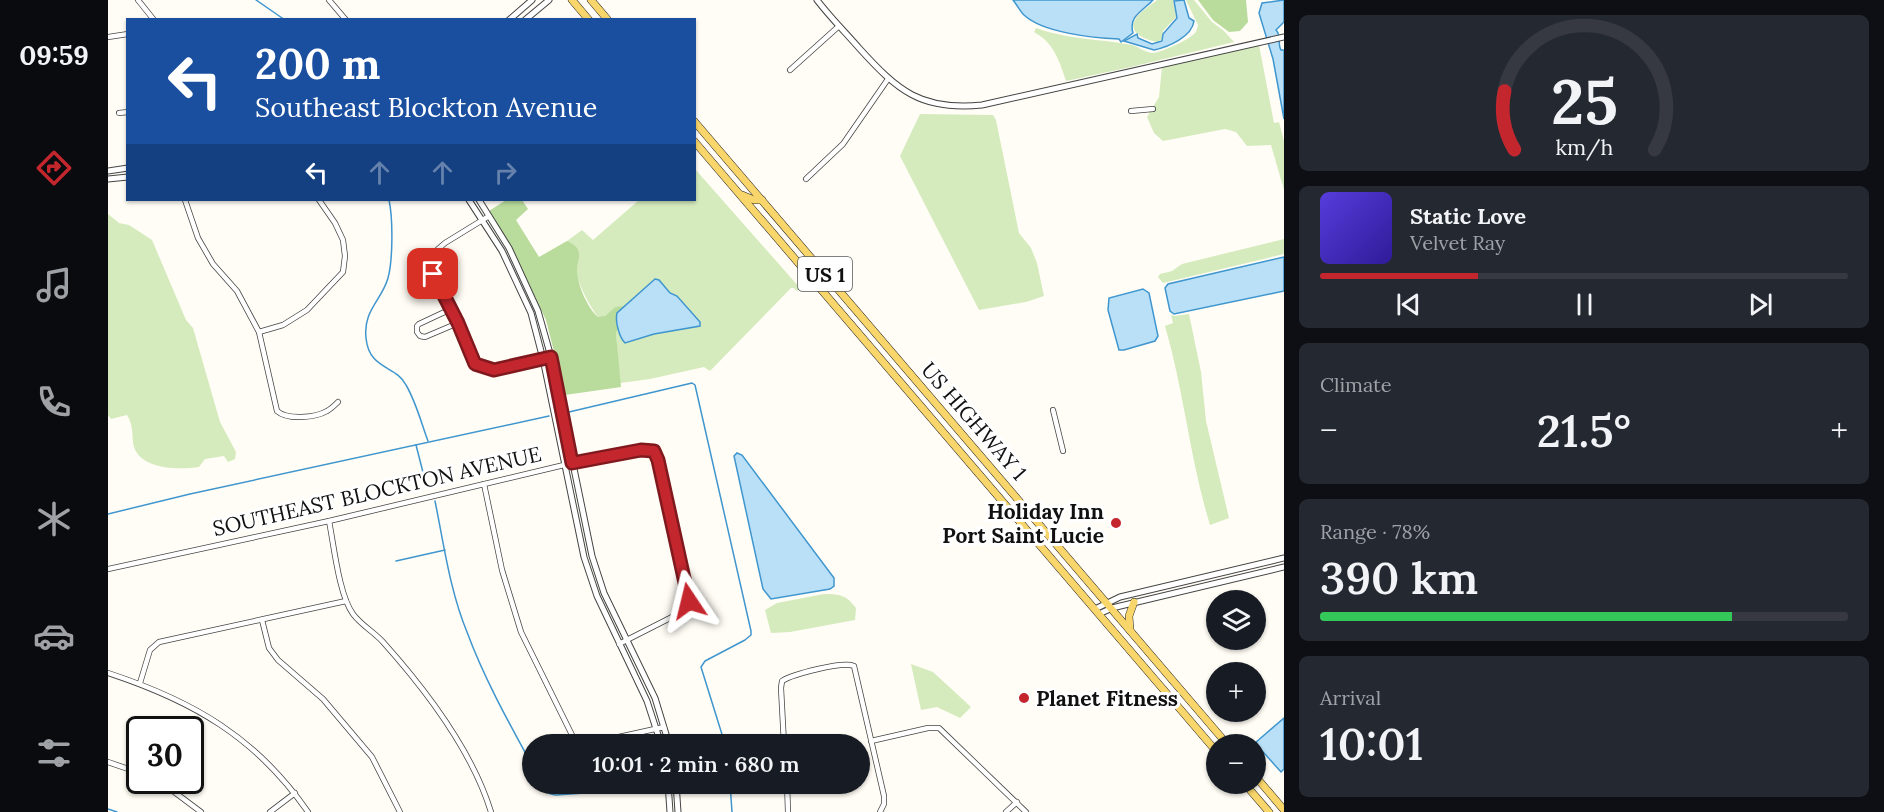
<!DOCTYPE html>
<html lang="en">
<head>
<meta charset="utf-8">
<style>
	body { margin:0; font-family:Lora,serif; background:#242831; color:#f1f3f6; height:100vh; display:flex; flex-direction:column; font-size:22px; white-space:nowrap }
	* { box-sizing:border-box; margin:0 }
	p { font-size:20px; color:#9ea1a6 }
	.icon { flex:none; width:33px; height:33px; fill:none; stroke:currentColor; stroke-width:2; stroke-linecap:round; stroke-linejoin:round }
	.map { position:relative; flex:1; overflow:hidden }
	.side { display:flex; flex-direction:column; gap:15px; padding:15px; background:#0d0f14; width:600px }
	.side>* { flex:none }
	.top-card { position:absolute; left:18px; top:18px; width:570px; height:183px; border-radius:0px; box-shadow:0 2px 4px #0004; background:#1a4fa0; color:#fff; overflow:hidden }
	.buttons { position:absolute; left:1098px; top:590px; display:grid; gap:12px }
	.buttons a { display:grid; place-items:center; width:60px; height:60px; border-radius:50%; background:#171b24; box-shadow:0 2px 4px #0004; font-size:30px }
	.speed { position:absolute; left:18px; top:716px; display:flex; gap:12px; font-size:30px; font-weight:700; text-align:center }
	.speed>* { display:grid; place-content:center; width:78px; height:78px; border-radius:50%; background:#171b24; box-shadow:0 2px 4px #0004; line-height:1 }
	.speed .limit { border:3px solid #111; border-radius:9px; background:#fff; color:#111 }
	.pin { position:absolute; display:grid; place-items:center; width:51px; height:51px; color:#fff; margin:-26px; border-radius:12px; box-shadow:0 3px 9px #0006 }
	.me { position:absolute; width:66px; margin:-33px; rotate:350deg; stroke-linejoin:round; filter:drop-shadow(0 0 4px #0008) }
	.turn { display:flex; align-items:center; gap:21px; height:126px; padding:0 30px; font-size:27px }
	.turn .icon { width:78px; height:78px; stroke-width:2.5 }
	.turn b { display:block; font-size:42px; line-height:51px }
	.lanes { display:flex; align-items:center; height:57px; padding:0 30px; background:#0003; justify-content:center; gap:30px; direction:ltr }
	.lanes .off { opacity:.35 }
	.big { font-size:45px; font-weight:600; line-height:1.1 }
	.side .tile { flex:1; display:flex; flex-direction:column; justify-content:center; gap:9px; min-width:0; padding:0 21px; border-radius:9px; background:#242831 }
	.side .dial { align-items:center; gap:0 }
	.dial svg { height:156px; overflow:visible; fill:none; stroke:#363941; stroke-width:7; stroke-linecap:round; text-anchor:middle }
	.dial text { fill:#f1f3f6; stroke:none }
	.song { display:flex; align-items:center; gap:18px }
	.cover { width:72px; height:72px; border-radius:9px; background:linear-gradient(135deg,hsl(250 70% 55%),hsl(250 70% 35%)) }
	.played { height:6px; border-radius:3px; background:linear-gradient(90deg,#c4262e 30%,#363941 30%) }
	.keys { display:flex; justify-content:space-around; direction:ltr }
	.heat { display:flex; justify-content:space-between; align-items:center; font-size:33px; direction:ltr }
	.charge { height:9px; border-radius:4px; background:linear-gradient(90deg,#34c759 78%,#363941 0) }
	.trip { position:absolute; left:414px; top:734px; width:348px; height:60px; border-radius:30px; background:#171b24; box-shadow:0 2px 4px #0004; font-weight:600; line-height:60px; text-align:center }
	main { display:flex; flex:1; min-height:0 }
	.tab-bar { display:flex; flex-direction:column; width:108px; justify-content:space-around; align-items:center; background:#090b0e; color:#9ea1a6 }
	.tab-bar .icon { width:42px; height:42px }
	.tab-bar .current { color:#c4262e }
	.tab-bar b { font-size:27px; color:#f1f3f6 }
	.map>svg:first-child { display:block }
	.green { fill:#d5ebbd }
	.forest { fill:#b9dc9c }
	.water { fill:#b9e0f7; stroke:#3f96cf; stroke-width:1.5 }
	.lines { fill:none; stroke-linecap:round; stroke-linejoin:round }
	.stream { stroke:#3f96cf; stroke-width:1.5 }
	.minor-casing { stroke:#444; stroke-width:6 }
	.tertiary-casing { stroke:#444; stroke-width:7 }
	.primary-casing { stroke:#222; stroke-width:8 }
	.minor { stroke:#fff; stroke-width:4.5 }
	.tertiary { stroke:#fff; stroke-width:5 }
	.primary { stroke:#f9d66b; stroke-width:7 }
	.route-casing { stroke:#7f191e; stroke-width:15 }
	.route { stroke:#c4262e; stroke-width:10 }
	.poi-dot { fill:#c4262e; stroke:#fff; stroke-width:2 }
	.labels { text-anchor:middle; dominant-baseline:central; stroke-width:6; stroke-linejoin:round; paint-order:stroke }
	.shield { fill:#fff; stroke:#585858; stroke-width:1.5 }
	.shield-label { font-size:20px; font-weight:bold; fill:#111 }
	.street-label { font-size:21px; fill:#111; stroke:#fff }
	.poi-label { font-size:21px; font-weight:bold; fill:#111; stroke:#fff; text-anchor:end }
</style>
</head>
<body>
<main>
<nav class="tab-bar">
<b>09:59</b>
<svg class="icon current" aria-label="directions" viewBox="0 0 24 24"><path d="M12 3l9 9-9 9-9-9zM9 14v-3h6M13 9l2 2-2 2"/></svg>
<svg class="icon" aria-label="music" viewBox="0 0 24 24"><path d="M9 18V5l10-2v13"/><circle cx="6" cy="18" r="3"/><circle cx="16" cy="16" r="3"/></svg>
<svg class="icon" aria-label="phone" viewBox="0 0 24 24"><path d="M5 4h4l2 5-3 2q2 4 5 5l2-3 5 2v4C11 20 4 13 5 4z"/></svg>
<svg class="icon" aria-label="climate" viewBox="0 0 24 24"><path d="M12 3v18M4 7l16 10M4 17L20 7"/></svg>
<svg class="icon" aria-label="car" viewBox="0 0 24 24"><path d="M5 17H2v-5l4-1 3-4h7l3 4 3 1v5h-3M9 17h6M6 11h13"/><circle cx="7" cy="17" r="2"/><circle cx="17" cy="17" r="2"/></svg>
<svg class="icon" aria-label="filters" viewBox="0 0 24 24"><path d="M4 7h16M4 17h16"/><circle cx="9" cy="7" r="2"/><circle cx="15" cy="17" r="2"/></svg>
</nav>
<div class="map">
<svg width="1176" height="812" viewBox="0 0 1176 812">
	<rect width="100%" height="100%" fill="#fffdf5"/>
	<g class="green">
		<path d="M1049,0H1065L1068,17L1055,31L1054,39L1050,42C1040,41 1019,33 1027,20C1031,12 1042,6 1049,0Z"/>
		<path d="M1078,0H1086L1104,22L1116,31L1126,42L1023,67L958,81C951,60 946,43 926,32L928,28C958,39 992,39 1024,45C1031,47 1038,53 1045,53C1054,52 1081,40 1087,33C1089,31 1089,27 1090,25Z"/>
		<path d="M1151,45L1166,123L1171,122L1176,141V190L1163,145L1139,146L1128,132L1117,129L1055,141L1046,133L1039,117L1051,97L1054,67Z"/>
		<path d="M812,114L885,115L888,120L911,233L923,248L929,263L936,296L918,302L871,310L792,156Z"/>
		<path d="M587,169L692,288L689,291L686,288H683L602,371L596,367L542,379L512,383L508,333L518,316L507,307L496,317H490L487,313C480,302 474,291 470,279C465,261 478,253 459,241L474,230L485,240L531,200H586Z"/>
		<path d="M0,214L11,223L21,225L44,240L78,320L85,328L112,422L128,452L127,459L120,462L116,456L97,459L91,467C71,470 28,470 25,442C24,431 25,425 19,415L3,419L0,415Z"/>
		<path d="M1176,239V254L1055,283L1050,277L1052,274L1064,271L1074,264Z"/>
		<path d="M1081,314L1093,372L1098,421L1121,518L1102,525C1082,460 1076,391 1057,326L1065,323L1063,315L1067,316Z"/>
		<path d="M716,594C732,594 738,595 748,608L747,620L682,632L663,633L657,610L669,603Z"/>
		<path d="M803,664L825,672L863,707L852,718L829,707L813,710Z"/>
	</g>
	<g class="forest">
		<path d="M1090,0H1138L1140,22L1132,31L1121,32L1105,20Z"/>
		<path d="M398,200H414L420,209L408,220L431,257L459,241C463,243 468,245 470,250C473,256 469,263 469,269C469,284 479,307 490,317L497,316L507,307L523,305L508,333L513,387L457,395L438,320L403,246L381,211Z"/>
	</g>
	<g class="water">
		<path d="M905,0H1045C1035,11 1020,16 1025,33L1013,42L1011,39C986,38 935,33 916,15C912,11 909,5 905,0Z"/>
		<path d="M1076,0L1081,18L1086,21C1084,37 1060,47 1046,50L1016,41L1029,34L1030,38L1044,44L1054,41L1055,34L1069,18L1066,1Z"/>
		<path d="M1176,0V22L1168,30C1174,36 1169,44 1173,50H1176V119L1165,59L1151,13L1154,3Z"/>
		<path d="M1176,257V291L1066,314L1062,311L1057,288L1060,284Z"/>
		<path d="M547,279L551,280L562,293L569,296L592,322V326L546,334L517,343C511,337 507,321 509,313Z"/>
		<path d="M1035,289L1041,293L1050,336L1047,341L1016,350H1011L1000,310L1001,298Z"/>
		<path d="M629,453L634,455L726,578V586L722,589L663,599L655,589L626,456Z"/>
		<path d="M1176,718V769L1173,772L1147,743Z"/>
	</g>
	<g class="lines">
		<g class="stream">
			<path d="M148,0L177,20"/>
			<path d="M281,200C285,218 285,260 280,278C274,300 255,310 258,338C261,370 288,365 298,385C308,402 313,422 320,441"/>
			<path d="M461,412L584,383L587,385L643,631V635L637,640L597,661L593,667L617,744"/>
			<path d="M308,445L318,484"/>
			<path d="M327,501C336,545 342,591 359,632C376,678 401,723 424,765"/>
			<path d="M0,514L82,494L441,416"/>
			<path d="M288,561L337,550"/>
			<path d="M433,783C436,791 439,794 448,795L491,792L553,783"/>
			<path d="M622,783L624,812"/>
			<path d="M0,809L9,812"/>
		</g>
		<defs>
			<g id="minor">
				<path d="M30,0L46,20"/>
				<path d="M221,0L238,20"/>
				<path d="M0,37L20,34"/>
				<path d="M682,70L731,26"/>
				<path d="M1023,111L1045,109"/>
				<path d="M11,113L20,112"/>
				<path d="M698,179L735,144L780,79"/>
				<path d="M77,200L90,238L105,264L129,291L151,332L169,411C179,420 207,418 219,411C223,409 227,405 230,402"/>
				<path d="M381,216L337,243L329,250L324,261L325,274L350,323L367,364L386,370L443,357"/>
				<path d="M343,309L311,324L309,326V332L312,336L317,337L350,323"/>
				<path d="M151,332L175,325L199,310L235,272L237,256L235,240L227,223L211,200"/>
				<path d="M945,410L955,451"/>
				<path d="M376,484L394,570L413,632L465,737L475,743L488,742L556,727"/>
				<path d="M221,521C226,546 231,595 245,614C253,625 266,632 275,642C318,690 364,750 383,812"/>
				<path d="M0,569L221,521L456,465L533,450L546,451L550,460L581,601L576,609L568,615L511,644"/>
				<path d="M154,620L161,648L170,660L215,699L264,757L292,812"/>
				<path d="M0,673C85,701 148,737 200,812"/>
				<path d="M32,683L42,650L51,642L238,601"/>
				<path d="M763,741L820,728H831L918,812"/>
				<path d="M676,744L673,688L674,681C685,674 735,661 746,666L776,796V804L772,812"/>
				<path d="M0,762L32,773"/>
				<path d="M45,780L65,791L93,812"/>
				<path d="M679,783L680,812"/>
				<path d="M162,812L187,793"/>
				<path d="M898,812L909,802"/>
			</g>
			<g id="tertiary">
				<path d="M709,0C722,17 737,32 751,48C790,91 813,111 874,105L1176,37"/>
				<path d="M401,20L424,0"/>
				<path d="M417,20L441,0"/>
				<path d="M0,171L20,168"/>
				<path d="M0,179L20,177"/>
				<path d="M361,200L394,251L423,313L435,359L476,557L489,596L539,701L553,744"/>
				<path d="M371,200L401,248L430,311L443,357L484,556L496,593L547,698L561,744"/>
				<path d="M987,609L1012,597L1176,558"/>
				<path d="M991,614L1004,608L1176,567"/>
				<path d="M560,783L562,812"/>
				<path d="M568,783L570,812"/>
			</g>
			<g id="primary">
				<path d="M464,0L481,20"/>
				<path d="M483,0L500,20"/>
				<path d="M586,121L1119,744"/>
				<path d="M586,141L1108,751"/>
				<path d="M634,195L646,200H654"/>
				<path d="M1022,630L1021,616L1026,602"/>
				<path d="M1148,777L1176,810"/>
				<path d="M1136,783L1161,812"/>
			</g>
		</defs>
		<use href="#minor" class="minor-casing"/>
		<use href="#tertiary" class="tertiary-casing"/>
		<use href="#primary" class="primary-casing"/>
		<use href="#minor" class="minor"/>
		<use href="#tertiary" class="tertiary"/>
		<use href="#primary" class="primary"/>
	</g>
	<g class="lines">
		<defs>
			<path id="route" d="M325,274L350,323L367,364L386,370L443,357L464,463L533,450L546,451L550,460L581,601"/>
		</defs>
		<use href="#route" class="route-casing"/>
		<use href="#route" class="route"/>
	</g>
	<g class="poi-dot">
		<circle cx="1008" cy="523" r="6"/>
		<circle cx="916" cy="698" r="6"/>
	</g>
	<g class="labels">
		<rect class="shield" x="690" y="257" width="54" height="34" rx="4.5"/>
		<g class="shield-label">
			<text x="717" y="274">US 1</text>
		</g>
		<g class="street-label">
			<text transform="translate(866 421) rotate(49)">US HIGHWAY 1</text>
			<text transform="translate(269 491) rotate(-13)">SOUTHEAST BLOCKTON AVENUE</text>
		</g>
		<g class="poi-label">
			<text x="996" y="511">Holiday Inn<tspan x="996" dy="24">Port Saint Lucie</tspan></text>
			<text x="928" y="698" text-anchor="start">Planet Fitness</text>
		</g>
	</g>
</svg>
<div class="buttons">
<a><svg class="icon" aria-label="layers" viewBox="0 0 24 24"><path d="M12 4l9 5-9 5-9-5zM3 14l9 5 9-5"/></svg></a>
<a>+</a>
<a>−</a>
</div>
<div class="speed"><div class="limit">30</div></div>
<div class="pin" style="left:325px;top:274px;background:#d93025"><svg class="icon" aria-label="arrive" viewBox="0 0 24 24"><path d="M6 21V4h12l-3 4 3 4H6"/></svg></div>
<svg class="me" style="left:581px;top:601px" viewBox="-20 -20 40 40"><path d="M0-17L14 15 0 8-14 15z" fill="#c4262e" stroke="#fff" stroke-width="4"/></svg>
<div class="trip">10:01 · 2 min · 680 m</div>
<div class="top-card">
<div class="turn"><svg class="icon" aria-label="left" viewBox="0 0 24 24"><path d="M17 20v-9H6M10 6l-5 5 5 5"/></svg><div><b>200 m</b>Southeast Blockton Avenue</div></div>
<div class="lanes"><svg class="icon" aria-label="left" viewBox="0 0 24 24"><path d="M17 20v-9H6M10 6l-5 5 5 5"/></svg><svg class="icon off" aria-label="ahead" viewBox="0 0 24 24"><path d="M12 20V5M6 11l6-6 6 6"/></svg><svg class="icon off" aria-label="ahead" viewBox="0 0 24 24"><path d="M12 20V5M6 11l6-6 6 6"/></svg><svg class="icon off" aria-label="right" viewBox="0 0 24 24"><path d="M7 20v-9h11M14 6l5 5-5 5"/></svg></div>
</div>
</div>
<section class="side">
<div class="tile dial"><svg viewBox="0 0 100 80">
<path d="M14 69A42 42 0 1 1 86 69"/>
<path d="M14 69A42 42 0 0 1 9 39" stroke="#c4262e"/>
<text x="50" y="56" font-size="32" font-weight="700">25</text>
<text x="50" y="72" font-size="11">km/h</text>
</svg></div>
<div class="tile">
<div class="song"><i class="cover"></i><div><b>Static Love</b><p>Velvet Ray</p></div></div>
<div class="played"></div>
<div class="keys"><svg class="icon" aria-label="previous" viewBox="0 0 24 24"><path d="M18 5L8 12l10 7zM5 5v14"/></svg><svg class="icon" aria-label="pause" viewBox="0 0 24 24"><path d="M8 5v14M16 5v14"/></svg><svg class="icon" aria-label="next" viewBox="0 0 24 24"><path d="M6 5l10 7-10 7zM19 5v14"/></svg></div>
</div>
<div class="tile"><p>Climate</p>
<div class="heat"><a>−</a><b class="big">21.5°</b><a>+</a></div>
</div>
<div class="tile"><p>Range · 78%</p><b class="big">390 km</b><div class="charge"></div></div>
<div class="tile"><p>Arrival</p><b class="big">10:01</b></div>
</section>
</main>
</body>
</html>
